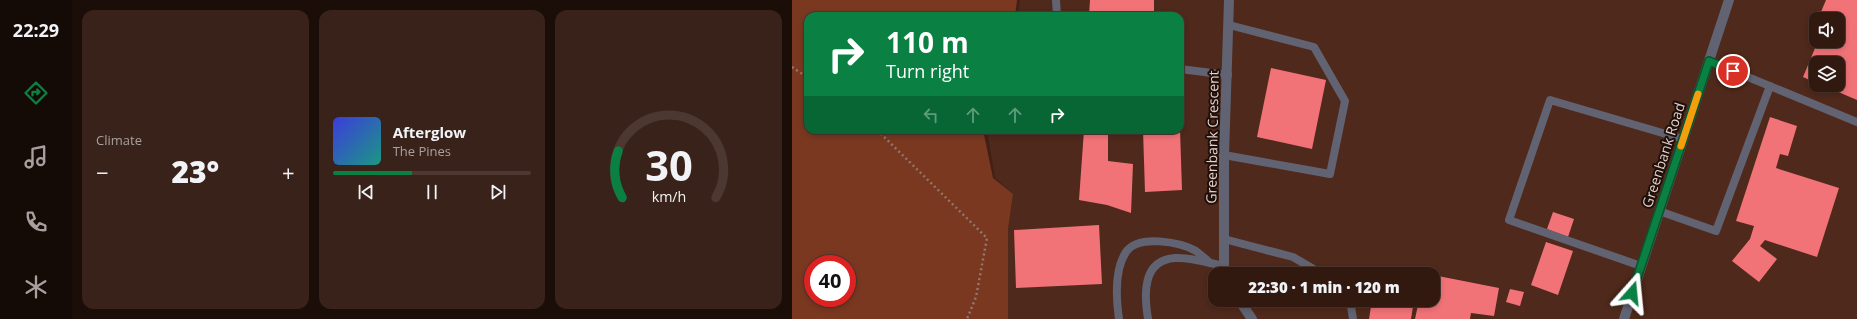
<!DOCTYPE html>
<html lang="en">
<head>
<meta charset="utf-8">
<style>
	body { margin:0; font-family:"Open Sans",sans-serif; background:#392219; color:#f1f3f6; height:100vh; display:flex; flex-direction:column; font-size:15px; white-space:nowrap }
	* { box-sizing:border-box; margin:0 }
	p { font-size:13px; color:#a8a09f }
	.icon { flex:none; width:22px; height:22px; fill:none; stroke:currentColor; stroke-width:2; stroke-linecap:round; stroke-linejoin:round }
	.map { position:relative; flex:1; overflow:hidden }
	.side { display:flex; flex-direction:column; gap:10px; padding:10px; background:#1b0e09; width:720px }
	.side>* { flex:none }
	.guide { position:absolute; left:12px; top:12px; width:380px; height:122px; border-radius:12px; box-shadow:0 2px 6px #0003,0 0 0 1px #4c3830; background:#0b8043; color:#fff; overflow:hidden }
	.controls { position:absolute; left:1017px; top:12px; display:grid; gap:8px }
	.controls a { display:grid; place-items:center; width:36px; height:36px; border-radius:8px; background:#311910; box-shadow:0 2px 6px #0003,0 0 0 1px #4c3830; font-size:20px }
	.speed { position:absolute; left:12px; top:255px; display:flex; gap:8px; font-size:20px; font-weight:700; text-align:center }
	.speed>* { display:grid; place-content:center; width:52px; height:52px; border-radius:50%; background:#311910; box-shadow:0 2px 6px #0003,0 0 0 1px #4c3830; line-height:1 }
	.speed .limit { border:6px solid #d22; background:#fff; color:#111 }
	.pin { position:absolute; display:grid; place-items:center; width:34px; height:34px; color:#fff; margin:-17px; border:2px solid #fff; border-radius:50%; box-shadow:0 1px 4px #0007 }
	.me { position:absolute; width:44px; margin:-22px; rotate:18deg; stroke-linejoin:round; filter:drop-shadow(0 0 3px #0008) }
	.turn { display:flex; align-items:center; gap:14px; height:84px; padding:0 16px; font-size:18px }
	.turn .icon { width:52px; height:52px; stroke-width:2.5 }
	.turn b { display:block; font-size:28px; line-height:34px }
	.lanes { display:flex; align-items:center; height:38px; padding:0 16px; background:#0003; justify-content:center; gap:20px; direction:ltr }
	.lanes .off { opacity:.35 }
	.big { font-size:30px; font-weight:800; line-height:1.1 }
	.side .card { flex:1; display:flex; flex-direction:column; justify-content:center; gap:6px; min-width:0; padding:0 14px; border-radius:12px; background:#392219 }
	.side .dial { align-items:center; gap:0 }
	.dial svg { height:104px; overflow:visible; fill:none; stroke:#4c3830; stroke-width:7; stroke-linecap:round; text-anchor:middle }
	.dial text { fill:#f1f3f6; stroke:none }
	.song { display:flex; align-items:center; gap:12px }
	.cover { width:48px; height:48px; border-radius:6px; background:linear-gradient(135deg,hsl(240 70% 55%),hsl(170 70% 35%)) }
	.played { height:4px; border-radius:2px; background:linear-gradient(90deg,#0b8043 40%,#4c3830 40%) }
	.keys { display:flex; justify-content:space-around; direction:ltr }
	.heat { display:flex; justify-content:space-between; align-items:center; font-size:22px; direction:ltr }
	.side .tiles { flex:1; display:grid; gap:10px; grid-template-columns:repeat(3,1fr) }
	.trip { position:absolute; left:416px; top:267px; width:232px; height:40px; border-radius:12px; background:#311910; box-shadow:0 2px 6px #0003,0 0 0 1px #4c3830; font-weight:800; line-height:40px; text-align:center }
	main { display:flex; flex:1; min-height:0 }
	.dock { display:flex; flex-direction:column; width:72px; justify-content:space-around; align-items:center; background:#140a06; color:#a8a09f }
	.dock .icon { width:28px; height:28px }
	.dock .selected { color:#0b8043 }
	.dock b { font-size:18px; color:#f1f3f6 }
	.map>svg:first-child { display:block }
	.built { fill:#4f291b; fill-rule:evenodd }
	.green { fill:#7a3820; fill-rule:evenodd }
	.building { fill:#f17378 }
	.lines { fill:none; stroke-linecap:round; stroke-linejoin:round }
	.path { stroke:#93786f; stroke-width:2.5; stroke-dasharray:2 3; stroke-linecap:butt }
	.service { stroke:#616372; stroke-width:8 }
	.minor { stroke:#616372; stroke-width:10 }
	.tertiary { stroke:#616372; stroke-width:10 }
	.route-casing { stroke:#07532c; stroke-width:10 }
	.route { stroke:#0b8043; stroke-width:7 }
	.slow { stroke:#f59e0b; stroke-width:7 }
	.labels { text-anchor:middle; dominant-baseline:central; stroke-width:4; stroke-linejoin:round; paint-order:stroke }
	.street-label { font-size:14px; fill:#e7d1ca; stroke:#1e0f0a }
</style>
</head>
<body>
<main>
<nav class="dock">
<b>22:29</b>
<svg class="icon selected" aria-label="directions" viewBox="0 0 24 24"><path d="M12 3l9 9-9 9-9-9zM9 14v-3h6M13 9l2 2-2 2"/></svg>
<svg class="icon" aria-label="music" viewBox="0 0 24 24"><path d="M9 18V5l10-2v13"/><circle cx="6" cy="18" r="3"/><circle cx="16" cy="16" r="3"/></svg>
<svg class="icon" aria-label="phone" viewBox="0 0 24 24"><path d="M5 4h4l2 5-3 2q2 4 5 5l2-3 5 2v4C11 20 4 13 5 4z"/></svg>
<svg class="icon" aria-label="climate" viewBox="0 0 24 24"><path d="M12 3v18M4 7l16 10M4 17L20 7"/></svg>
</nav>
<section class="side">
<div class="tiles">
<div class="card"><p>Climate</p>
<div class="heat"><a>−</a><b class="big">23°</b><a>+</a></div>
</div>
<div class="card">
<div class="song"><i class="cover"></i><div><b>Afterglow</b><p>The Pines</p></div></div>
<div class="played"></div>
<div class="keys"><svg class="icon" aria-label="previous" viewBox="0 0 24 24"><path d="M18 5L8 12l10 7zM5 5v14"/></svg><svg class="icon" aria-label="pause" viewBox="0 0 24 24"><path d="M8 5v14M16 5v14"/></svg><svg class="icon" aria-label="next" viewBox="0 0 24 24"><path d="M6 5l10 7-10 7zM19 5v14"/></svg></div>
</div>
<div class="card dial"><svg viewBox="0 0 100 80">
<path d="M14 69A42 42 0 1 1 86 69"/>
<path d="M14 69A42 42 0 0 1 11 33" stroke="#0b8043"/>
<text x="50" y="56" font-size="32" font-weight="700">30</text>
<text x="50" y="72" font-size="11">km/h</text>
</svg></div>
</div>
</section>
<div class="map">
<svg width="1065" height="319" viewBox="0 0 1065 319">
	<rect width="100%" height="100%" fill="#412116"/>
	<path class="built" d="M228,0H1065V319H216V229L221,194L203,178L195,130H388V16H226ZM1024,19H1046V41H1024ZM1024,63H1046V85H1024ZM423,274H641V300H423Z"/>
	<path class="green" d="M0,0H225L223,16H16V130H191L201,178L221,194L216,229V319H0ZM21,264H55V298H21Z"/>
	<g class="building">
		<path d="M298,0H362V16H297Z"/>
		<path d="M1034,0H1065V100L1030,85H1046V63H1024V83L1011,77L1026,41H1046V19H1026Z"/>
		<path d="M479,68L534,80L520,149L465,137Z"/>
		<path d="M978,117L1005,126L996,156L988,154L984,168L1047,188L1025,257L973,240L968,246L985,259L967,282L940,261L958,239L962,226L944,221Z"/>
		<path d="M292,130H316V161L341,164L339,213L315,205L287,200Z"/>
		<path d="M351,130H388L390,190L353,192Z"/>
		<path d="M761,212L782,219L776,237L755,229Z"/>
		<path d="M307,225L310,284L224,288L222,230Z"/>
		<path d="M754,242L781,251L766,295L739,285Z"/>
		<path d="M641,275L707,288L702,316L679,313L678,319H623L627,300H641Z"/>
		<path d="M718,289L732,292L728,306L714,302Z"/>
		<path d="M580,300H622L619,319H577Z"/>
	</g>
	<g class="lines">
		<g class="path">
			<path d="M0,67L16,78"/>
			<path d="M85,130L195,238L184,297L175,319"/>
		</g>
		<g class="service">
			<path d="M264,0L265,16"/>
			<path d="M917,61L1065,122"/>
			<path d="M388,69L436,75"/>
			<path d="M432,155L538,174L553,101L522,47L437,25"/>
			<path d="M867,211L924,231L978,86"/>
			<path d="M432,239L501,257L530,274"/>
			<path d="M849,266L717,220L758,100L891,139"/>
			<path d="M558,300L561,319"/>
			<path d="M327,319C324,298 322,270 334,252C346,234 388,242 404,251C409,255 414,259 418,263"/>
			<path d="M356,319C352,295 350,260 383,258C399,257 417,263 432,266"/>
		</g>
		<g class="minor">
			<path d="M435,274L432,266V155L437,0"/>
			<path d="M447,300L460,319"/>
		</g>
		<path class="tertiary" d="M832,319L937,0"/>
	</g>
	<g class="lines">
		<defs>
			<path id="route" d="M840,293L917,61L941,71"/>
		</defs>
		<use href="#route" class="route-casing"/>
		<use href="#route" class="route"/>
		<path class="slow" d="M889,146L906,94"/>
	</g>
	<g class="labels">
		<g class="street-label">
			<text transform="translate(420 137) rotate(-89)">Greenbank Crescent</text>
			<text transform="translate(871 155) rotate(-72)">Greenbank Road</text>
		</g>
	</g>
</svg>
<div class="controls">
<a><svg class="icon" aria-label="sound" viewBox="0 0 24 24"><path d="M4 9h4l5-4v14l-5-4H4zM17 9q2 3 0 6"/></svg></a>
<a><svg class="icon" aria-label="layers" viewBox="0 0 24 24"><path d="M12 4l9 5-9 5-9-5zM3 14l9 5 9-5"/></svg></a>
</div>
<div class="speed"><div class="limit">40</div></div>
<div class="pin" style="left:941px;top:71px;background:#d93025"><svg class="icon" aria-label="arrive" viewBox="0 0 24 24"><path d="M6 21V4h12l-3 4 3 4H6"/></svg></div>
<svg class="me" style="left:840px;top:293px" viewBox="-20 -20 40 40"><path d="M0-17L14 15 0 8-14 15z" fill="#0b8043" stroke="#fff" stroke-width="4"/></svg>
<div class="trip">22:30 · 1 min · 120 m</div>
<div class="guide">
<div class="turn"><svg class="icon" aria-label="right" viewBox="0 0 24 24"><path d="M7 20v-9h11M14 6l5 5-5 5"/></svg><div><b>110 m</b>Turn right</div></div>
<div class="lanes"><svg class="icon off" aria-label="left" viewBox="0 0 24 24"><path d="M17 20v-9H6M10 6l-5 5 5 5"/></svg><svg class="icon off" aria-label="ahead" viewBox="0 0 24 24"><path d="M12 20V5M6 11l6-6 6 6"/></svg><svg class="icon off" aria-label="ahead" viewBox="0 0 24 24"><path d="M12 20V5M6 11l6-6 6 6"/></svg><svg class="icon" aria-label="right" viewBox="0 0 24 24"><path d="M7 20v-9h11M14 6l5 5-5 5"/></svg></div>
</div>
</div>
</main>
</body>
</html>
